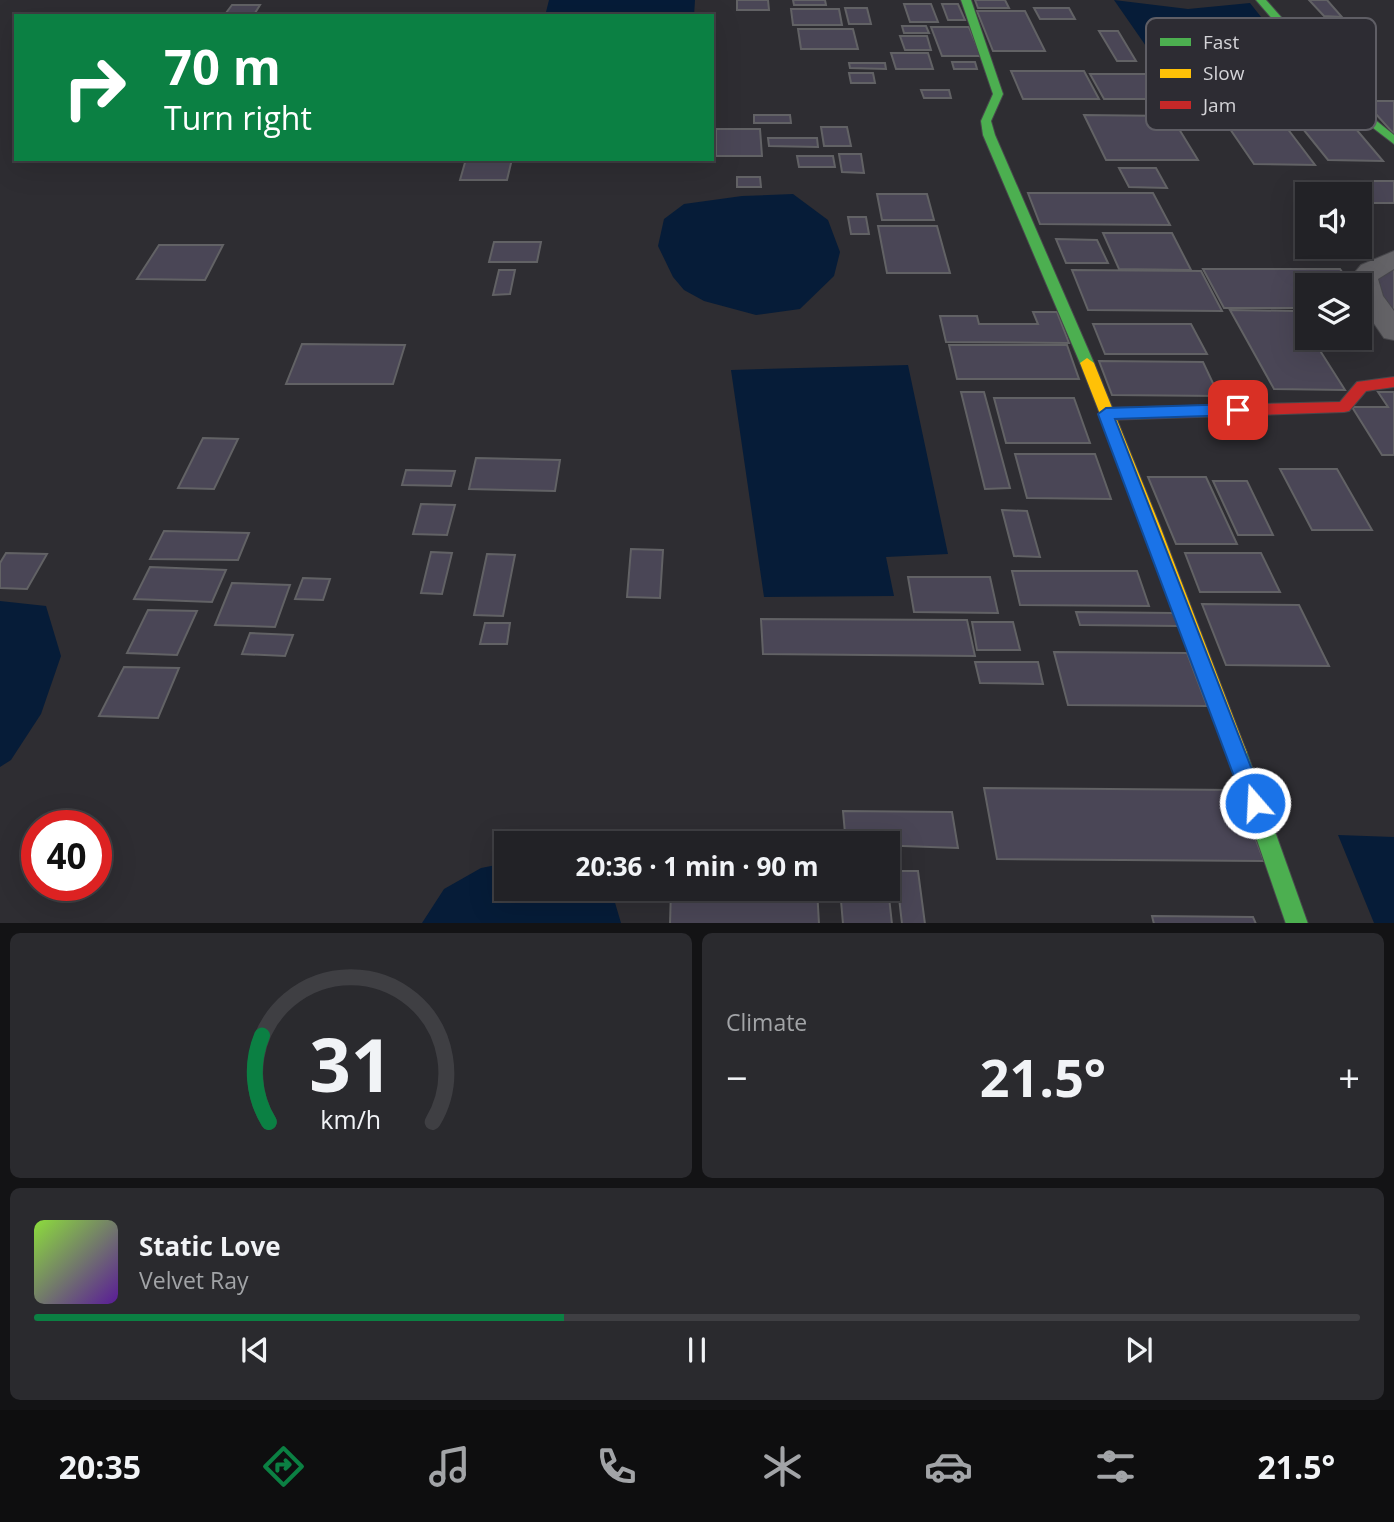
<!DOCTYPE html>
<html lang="en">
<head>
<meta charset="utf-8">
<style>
	body { margin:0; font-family:"Open Sans",sans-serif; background:#2a2a2e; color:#f1f3f6; height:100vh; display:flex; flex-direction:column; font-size:26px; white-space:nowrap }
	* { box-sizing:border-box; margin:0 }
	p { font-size:23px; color:#a2a4a7 }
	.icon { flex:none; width:38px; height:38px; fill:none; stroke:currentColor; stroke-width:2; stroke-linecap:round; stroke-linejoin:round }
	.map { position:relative; height:923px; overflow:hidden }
	.sheet { display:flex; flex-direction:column; gap:10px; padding:10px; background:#131315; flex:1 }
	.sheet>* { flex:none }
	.banner { position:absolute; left:14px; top:14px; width:700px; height:147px; border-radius:0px; box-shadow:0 7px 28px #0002,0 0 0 2px #3f3f43; background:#0b8043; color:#fff; overflow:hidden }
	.controls { position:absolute; left:1295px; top:182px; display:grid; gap:14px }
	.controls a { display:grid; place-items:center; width:77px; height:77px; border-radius:0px; background:#222226; box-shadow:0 7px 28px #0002,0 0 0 2px #3f3f43; font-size:35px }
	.speed { position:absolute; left:21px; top:810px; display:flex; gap:14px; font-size:35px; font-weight:700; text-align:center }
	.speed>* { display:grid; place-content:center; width:91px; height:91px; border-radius:50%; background:#222226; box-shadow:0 7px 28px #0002,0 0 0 2px #3f3f43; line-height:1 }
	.speed .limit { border:10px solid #d22; background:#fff; color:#111 }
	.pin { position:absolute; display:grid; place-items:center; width:60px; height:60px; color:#fff; margin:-30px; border-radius:14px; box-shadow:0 4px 10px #0006 }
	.me { position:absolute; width:77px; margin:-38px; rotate:341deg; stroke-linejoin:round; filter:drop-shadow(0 0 5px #0008) }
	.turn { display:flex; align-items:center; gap:24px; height:147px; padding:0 35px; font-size:32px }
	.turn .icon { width:91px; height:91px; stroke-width:2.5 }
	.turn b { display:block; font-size:49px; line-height:60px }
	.big { font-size:52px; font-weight:700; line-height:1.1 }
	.sheet .tile { flex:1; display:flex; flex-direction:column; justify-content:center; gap:10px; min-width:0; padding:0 24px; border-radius:10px; background:#2a2a2e }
	.sheet .dial { align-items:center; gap:0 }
	.dial svg { height:182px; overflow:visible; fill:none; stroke:#3f3f43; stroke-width:7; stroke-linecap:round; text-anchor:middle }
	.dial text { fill:#f1f3f6; stroke:none }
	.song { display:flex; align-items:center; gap:21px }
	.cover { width:84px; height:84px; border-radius:10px; background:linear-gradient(135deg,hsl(90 70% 55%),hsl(270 70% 35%)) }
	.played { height:7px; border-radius:4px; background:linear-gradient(90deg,#0b8043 40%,#3f3f43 40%) }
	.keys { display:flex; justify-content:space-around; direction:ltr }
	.heat { display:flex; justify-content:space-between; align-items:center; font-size:38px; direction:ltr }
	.sheet .tiles { flex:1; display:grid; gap:10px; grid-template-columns:1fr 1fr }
	.tile:last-child { grid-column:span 2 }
	.trip { position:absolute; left:494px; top:831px; width:406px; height:70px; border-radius:0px; background:#222226; box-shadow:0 7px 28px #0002,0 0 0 2px #3f3f43; font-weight:700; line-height:70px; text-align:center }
	.dock { display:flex; height:112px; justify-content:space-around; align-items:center; background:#0e0e0f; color:#a2a4a7 }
	.dock .icon { width:49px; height:49px }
	.dock .current { color:#0b8043 }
	.dock b { font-size:32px; color:#f1f3f6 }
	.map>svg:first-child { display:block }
	.water { fill:#061c38 }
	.building { fill:#4a4656; stroke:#626265; stroke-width:2 }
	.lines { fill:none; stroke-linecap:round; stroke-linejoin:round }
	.street-casing { stroke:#48484c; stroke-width:2 }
	.fast-casing { stroke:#48484c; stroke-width:2 }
	.slow-casing { stroke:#48484c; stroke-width:2 }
	.jam-casing { stroke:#48484c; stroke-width:2 }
	.street { fill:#656468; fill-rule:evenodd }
	.fast { fill:#4caf50; fill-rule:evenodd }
	.slow { fill:#ffc107; fill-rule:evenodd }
	.jam { fill:#c62828; fill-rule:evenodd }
	.route { fill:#1a73e8; stroke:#114b97; stroke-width:2 }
	.key { fill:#2d2c33; stroke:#5f5e65; stroke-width:2 }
	.key-label { font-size:19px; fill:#d4d4d8 }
</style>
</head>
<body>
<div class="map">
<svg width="1394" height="924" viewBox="0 0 1394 924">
	<rect width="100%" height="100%" fill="#2e2d32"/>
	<g class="water">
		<path d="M549,0H695L694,16H545Z"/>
		<path d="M1114,0L1188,9L1250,3L1325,98H1182Z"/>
		<path d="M793,194L828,220L840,252L834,276L800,309L756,315L704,301L684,290L673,277L658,246L664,219L684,204L742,196Z"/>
		<path d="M908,365L948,554L886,557L894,596L764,597L731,370Z"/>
		<path d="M0,601L46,606L61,656L41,714L11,760L0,767Z"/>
		<path d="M1338,835L1394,837V923H1374Z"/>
		<path d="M506,863V889H611L621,923H422L444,889L481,868Z"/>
	</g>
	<g class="building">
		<path d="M737,0H768L769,10H737Z"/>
		<path d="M793,0H825L826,5H794Z"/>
		<path d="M975,0H1005L1009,8H978Z"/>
		<path d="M1309,0H1327L1342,17L1324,16Z"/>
		<path d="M904,4H931L938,22H910Z"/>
		<path d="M942,4H958L965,20H948Z"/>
		<path d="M232,5H260L255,13H226Z"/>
		<path d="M845,8H867L871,24H849Z"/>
		<path d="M1034,8H1069L1075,19H1040Z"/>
		<path d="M791,9H839L842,25H793Z"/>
		<path d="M977,11H1025L1045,51H993Z"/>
		<path d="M902,26H926L929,33H904Z"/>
		<path d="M931,27H969L981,56H942Z"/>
		<path d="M798,29H853L858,49H801Z"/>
		<path d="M1099,31H1118L1136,61H1117Z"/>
		<path d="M900,36H927L931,50H905Z"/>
		<path d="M891,53H928L933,69H896Z"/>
		<path d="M952,62H975L977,69H954Z"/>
		<path d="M849,63H885L886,69L850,68Z"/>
		<path d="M1011,71H1084L1099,99H1023Z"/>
		<path d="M849,73H873L875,83H851Z"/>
		<path d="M1090,74H1151L1166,99H1104Z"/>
		<path d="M921,90H949L951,98H924Z"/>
		<path d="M1364,101H1394V134Z"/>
		<path d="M1217,110L1274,111L1315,165L1254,164Z"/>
		<path d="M754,115H790L791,123H754Z"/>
		<path d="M1084,115L1171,116L1198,160H1106Z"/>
		<path d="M821,127H847L851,146H824Z"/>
		<path d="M716,129H760L762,156H716Z"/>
		<path d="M1303,129H1356L1383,161L1328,160Z"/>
		<path d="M768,138H817L818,147L769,146Z"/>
		<path d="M839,154H861L864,173L842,172Z"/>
		<path d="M797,156H833L835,167H799Z"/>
		<path d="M466,159H512L507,180H460Z"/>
		<path d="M1119,168H1156L1167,188L1129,187Z"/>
		<path d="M737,177H760L761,187H737Z"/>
		<path d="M1342,181H1394V203H1360V194H1352Z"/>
		<path d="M1028,193H1153L1170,225L1040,224Z"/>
		<path d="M877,194H927L934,220H882Z"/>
		<path d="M848,217H866L869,234H851Z"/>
		<path d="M878,226H937L950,273H887Z"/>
		<path d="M1103,233H1172L1191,270L1119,269Z"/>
		<path d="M1056,239L1097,240L1108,263H1066Z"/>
		<path d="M494,242H541L537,262H489Z"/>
		<path d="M159,245H223L205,280L137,279Z"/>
		<path d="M1394,266V311H1387L1371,272Z"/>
		<path d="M1203,269H1340L1351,285H1307V308H1224Z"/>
		<path d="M499,270H515L510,294L493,295Z"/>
		<path d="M1072,270L1201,271L1222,311L1088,310Z"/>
		<path d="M1230,310L1295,311L1307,330V338H1312L1345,390L1274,389Z"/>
		<path d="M1033,312H1057L1069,343L946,342L940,316H977L979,324H1038Z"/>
		<path d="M1093,324H1191L1207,354H1105Z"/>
		<path d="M302,344L405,345L393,384H286Z"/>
		<path d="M949,345H1067L1079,379H957Z"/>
		<path d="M1099,361L1203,362L1219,396L1112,395Z"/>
		<path d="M961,392H984L1010,488L985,489Z"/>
		<path d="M1378,392H1394V455H1382L1352,407H1388Z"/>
		<path d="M994,398H1074L1090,443H1006Z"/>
		<path d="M203,438L238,439L214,489L178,488Z"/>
		<path d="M1015,454H1095L1111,499L1027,498Z"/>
		<path d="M476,458L560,460L555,491L469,489Z"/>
		<path d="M1280,469H1337L1372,530H1312Z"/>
		<path d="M406,470L455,471L451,486L402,485Z"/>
		<path d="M1148,477H1206L1237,544H1176Z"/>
		<path d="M1213,481H1247L1273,535H1238Z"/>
		<path d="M421,504L455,505L447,535L413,534Z"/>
		<path d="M1002,510L1027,511L1040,557L1014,556Z"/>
		<path d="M164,531L249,533L238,560L150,559Z"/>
		<path d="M631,549L663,550L660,598L627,597Z"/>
		<path d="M431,552L452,553L442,594L421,593Z"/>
		<path d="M6,553L47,554L27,589L0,588V563Z"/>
		<path d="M1185,553H1261L1280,592H1200Z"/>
		<path d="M487,554L515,555L503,616L474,615Z"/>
		<path d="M150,567L226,570L212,602L134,599Z"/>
		<path d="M1012,571H1137L1149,606L1020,605Z"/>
		<path d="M908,577H990L998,613L914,612Z"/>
		<path d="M303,578L330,579L323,600L295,599Z"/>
		<path d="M232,583L290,585L275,627L215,625Z"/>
		<path d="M1202,604L1299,605L1329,666L1226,665Z"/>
		<path d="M148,610L197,611L177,655L127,653Z"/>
		<path d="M1076,612L1173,613L1178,626L1080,625Z"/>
		<path d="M761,619L967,620L975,656L763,654Z"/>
		<path d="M972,622H1013L1020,650H977Z"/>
		<path d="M485,623H510L507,644H480Z"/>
		<path d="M250,633L293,635L285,656L242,654Z"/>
		<path d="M1054,652L1187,653L1207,706L1068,705Z"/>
		<path d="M975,662H1038L1043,684L980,683Z"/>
		<path d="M124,667L179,668L158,718L99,716Z"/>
		<path d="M984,788L1237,790L1264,861L997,859Z"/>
		<path d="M843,811L952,812L958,848L846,844Z"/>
		<path d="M672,842L814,843V844H672Z"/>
		<path d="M896,871H918L925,924H902Z"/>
		<path d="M887,879L892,924H843L840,889H887Z"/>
		<path d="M671,889H817L819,924H670Z"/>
		<path d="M1152,916L1253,917L1256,924H1154Z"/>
	</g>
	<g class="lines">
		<defs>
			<path id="street" d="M1394,251V269L1378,279L1383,296L1394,311V340L1384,338L1360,303V285H1353L1351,277L1361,265Z"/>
			<g id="fast">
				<path d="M961,0H971L1003,94L991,121L995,135L1094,363L1092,367L1087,368L1080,363L983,135L981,121L993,94Z"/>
				<path d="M1256,0H1266L1363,110L1394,135V144L1355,114Z"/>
				<path d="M1237,743L1244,746L1247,753L1308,924H1286L1227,753L1230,746Z"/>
			</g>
			<path id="slow" d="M1087,358L1094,363L1160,526L1247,753L1244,760L1237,763L1230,760L1227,753L1144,526L1080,363Z"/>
			<path id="jam" d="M1394,377V387L1366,391L1349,411L1344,412L1106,420L1098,414L1106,408L1340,402L1357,382Z"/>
		</defs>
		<use href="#street" class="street-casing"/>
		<use href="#fast" class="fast-casing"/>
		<use href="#slow" class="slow-casing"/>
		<use href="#jam" class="jam-casing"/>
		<use href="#street" class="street"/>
		<use href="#fast" class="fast"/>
		<use href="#slow" class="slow"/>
		<use href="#jam" class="jam"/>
	</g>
	<path class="route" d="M1238,404L1246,410L1238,415L1115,419L1265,803L1262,810L1255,814L1248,810L1244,803L1098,414L1106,408Z"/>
	<rect x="1146" y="18" width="230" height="112" rx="10" class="key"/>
	<rect x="1160" y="38" width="31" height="8" fill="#4caf50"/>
	<rect x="1160" y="69" width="31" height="9" fill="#ffc107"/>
	<rect x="1160" y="101" width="31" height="8" fill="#c62828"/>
	<g class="key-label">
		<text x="1203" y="49">Fast</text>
		<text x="1203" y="80">Slow</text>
		<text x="1203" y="112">Jam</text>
	</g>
</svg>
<div class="controls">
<a><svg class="icon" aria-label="sound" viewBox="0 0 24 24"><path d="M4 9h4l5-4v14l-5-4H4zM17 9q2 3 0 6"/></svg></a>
<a><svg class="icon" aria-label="layers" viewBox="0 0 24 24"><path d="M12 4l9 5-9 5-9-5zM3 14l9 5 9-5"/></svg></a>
</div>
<div class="speed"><div class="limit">40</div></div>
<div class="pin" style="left:1238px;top:410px;background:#d93025"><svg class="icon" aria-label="arrive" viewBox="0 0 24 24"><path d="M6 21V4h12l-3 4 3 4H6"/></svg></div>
<svg class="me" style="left:1255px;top:803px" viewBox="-20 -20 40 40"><circle r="17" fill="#1a73e8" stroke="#fff" stroke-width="3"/><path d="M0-11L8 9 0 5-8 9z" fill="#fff"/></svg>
<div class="trip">20:36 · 1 min · 90 m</div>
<div class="banner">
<div class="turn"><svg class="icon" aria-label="right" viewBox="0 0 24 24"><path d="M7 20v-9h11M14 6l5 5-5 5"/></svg><div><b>70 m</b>Turn right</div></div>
</div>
</div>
<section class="sheet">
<div class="tiles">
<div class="tile dial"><svg viewBox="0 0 100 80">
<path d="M14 69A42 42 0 1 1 86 69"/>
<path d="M14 69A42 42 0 0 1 11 31" stroke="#0b8043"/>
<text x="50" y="56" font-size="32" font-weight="700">31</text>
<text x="50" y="72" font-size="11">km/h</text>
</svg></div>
<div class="tile"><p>Climate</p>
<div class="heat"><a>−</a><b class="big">21.5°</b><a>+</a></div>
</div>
<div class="tile">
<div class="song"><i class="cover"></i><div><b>Static Love</b><p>Velvet Ray</p></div></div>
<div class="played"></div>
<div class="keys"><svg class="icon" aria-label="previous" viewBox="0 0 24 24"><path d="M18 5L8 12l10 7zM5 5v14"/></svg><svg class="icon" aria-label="pause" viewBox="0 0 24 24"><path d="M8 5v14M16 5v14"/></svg><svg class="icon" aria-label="next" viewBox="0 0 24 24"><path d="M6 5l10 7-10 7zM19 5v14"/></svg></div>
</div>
</div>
</section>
<nav class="dock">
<b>20:35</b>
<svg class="icon current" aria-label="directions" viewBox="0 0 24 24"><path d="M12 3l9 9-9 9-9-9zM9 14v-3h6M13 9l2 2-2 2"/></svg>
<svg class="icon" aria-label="music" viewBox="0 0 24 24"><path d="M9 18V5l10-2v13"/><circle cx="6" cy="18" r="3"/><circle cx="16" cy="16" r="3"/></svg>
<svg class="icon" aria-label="phone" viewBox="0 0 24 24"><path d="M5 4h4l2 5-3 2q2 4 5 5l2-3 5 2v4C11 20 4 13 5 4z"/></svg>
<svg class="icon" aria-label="climate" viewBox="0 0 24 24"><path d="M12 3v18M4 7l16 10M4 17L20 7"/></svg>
<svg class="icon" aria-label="car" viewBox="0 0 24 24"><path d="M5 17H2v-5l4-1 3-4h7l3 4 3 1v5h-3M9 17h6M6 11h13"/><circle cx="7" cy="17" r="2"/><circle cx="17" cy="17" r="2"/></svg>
<svg class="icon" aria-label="filters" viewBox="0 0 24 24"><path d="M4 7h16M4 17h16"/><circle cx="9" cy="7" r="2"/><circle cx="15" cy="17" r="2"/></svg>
<b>21.5°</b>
</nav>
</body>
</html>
